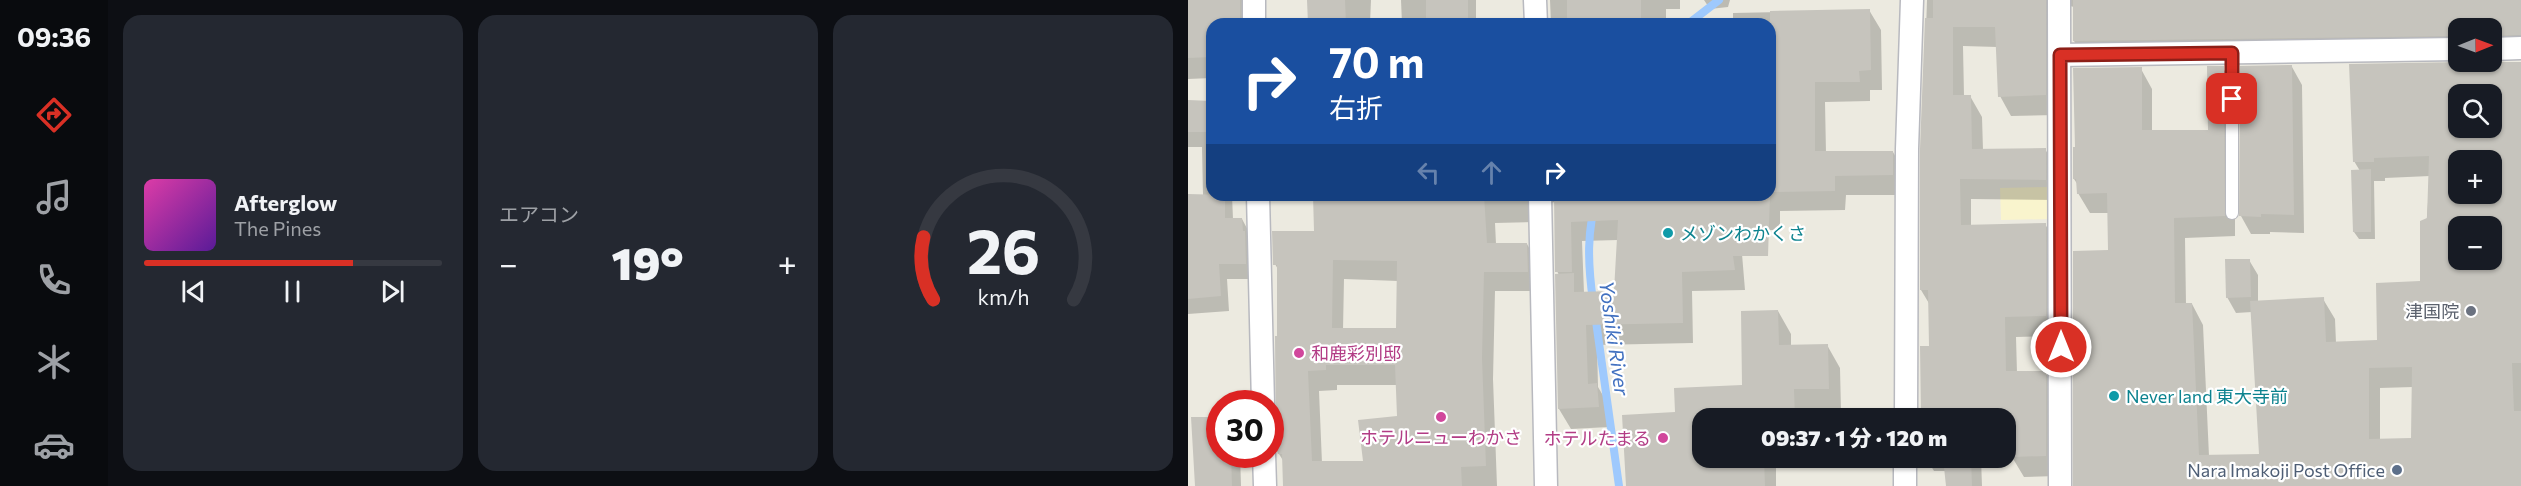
<!DOCTYPE html>
<html lang="ja">
<head>
<meta charset="utf-8">
<style>
	body { margin:0; font-family:Commissioner,"Noto Sans JP",sans-serif; background:#242831; color:#f1f3f6; height:100vh; display:flex; flex-direction:column; font-size:22px; white-space:nowrap }
	* { box-sizing:border-box; margin:0 }
	p { font-size:20px; color:#9ea1a6 }
	.icon { flex:none; width:33px; height:33px; fill:none; stroke:currentColor; stroke-width:2; stroke-linecap:round; stroke-linejoin:round }
	.map { position:relative; flex:1; overflow:hidden }
	.drawer { display:flex; flex-direction:column; gap:15px; padding:15px; background:#0d0f14; width:1080px }
	.drawer>* { flex:none }
	.top-card { position:absolute; left:18px; top:18px; width:570px; height:183px; border-radius:18px; box-shadow:0 2px 4px #0004; background:#1a4fa0; color:#fff; overflow:hidden }
	.needle { width:39px; rotate:89deg }
	.buttons { position:absolute; left:1260px; top:18px; display:grid; gap:12px }
	.buttons a { display:grid; place-items:center; width:54px; height:54px; border-radius:12px; background:#171b24; box-shadow:0 2px 4px #0004; font-size:30px }
	.speed { position:absolute; left:18px; top:390px; display:flex; gap:12px; font-size:30px; font-weight:700; text-align:center }
	.speed>* { display:grid; place-content:center; width:78px; height:78px; border-radius:50%; background:#171b24; box-shadow:0 2px 4px #0004; line-height:1 }
	.speed .limit { border:9px solid #d22; background:#fff; color:#111 }
	.pin { position:absolute; display:grid; place-items:center; width:51px; height:51px; color:#fff; margin:-26px; border-radius:12px; box-shadow:0 3px 9px #0006 }
	.me { position:absolute; width:66px; margin:-33px; rotate:0deg; stroke-linejoin:round; filter:drop-shadow(0 0 4px #0008) }
	.turn { display:flex; align-items:center; gap:21px; height:126px; padding:0 24px; font-size:27px }
	.turn .icon { width:78px; height:78px; stroke-width:2.5 }
	.turn b { display:block; font-size:42px; line-height:51px }
	.lanes { display:flex; align-items:center; height:57px; padding:0 24px; background:#0003; justify-content:center; gap:30px; direction:ltr }
	.lanes .off { opacity:.35 }
	.big { font-size:45px; font-weight:800; line-height:1.1 }
	.drawer .tile { flex:1; display:flex; flex-direction:column; justify-content:center; gap:9px; min-width:0; padding:0 21px; border-radius:18px; background:#242831 }
	.drawer .dial { align-items:center; gap:0 }
	.dial svg { height:156px; overflow:visible; fill:none; stroke:#363941; stroke-width:7; stroke-linecap:round; text-anchor:middle }
	.dial text { fill:#f1f3f6; stroke:none }
	.song { display:flex; align-items:center; gap:18px }
	.cover { width:72px; height:72px; border-radius:9px; background:linear-gradient(135deg,hsl(320 70% 55%),hsl(270 70% 35%)) }
	.played { height:6px; border-radius:3px; background:linear-gradient(90deg,#d93025 70%,#363941 70%) }
	.keys { display:flex; justify-content:space-around; direction:ltr }
	.heat { display:flex; justify-content:space-between; align-items:center; font-size:33px; direction:ltr }
	.drawer .tiles { flex:1; display:grid; gap:15px; grid-template-columns:repeat(3,1fr) }
	.trip { position:absolute; left:504px; top:408px; width:324px; height:60px; border-radius:18px; background:#171b24; box-shadow:0 2px 4px #0004; font-weight:800; line-height:60px; text-align:center }
	main { display:flex; flex:1; min-height:0 }
	.tab-bar { display:flex; flex-direction:column; width:108px; justify-content:space-around; align-items:center; background:#090b0e; color:#9ea1a6 }
	.tab-bar .icon { width:42px; height:42px }
	.tab-bar .active { color:#d93025 }
	.tab-bar b { font-size:27px; color:#f1f3f6 }
	.map>svg:first-child { display:block }
	.sand { fill:#f9f4cd }
	.shadow { fill:#0003; fill-rule:evenodd }
	.lines { fill:none; stroke-linecap:round; stroke-linejoin:round }
	.stream { stroke:#9ec9fd; stroke-width:8 }
	.building { fill:#c6c4bd; fill-rule:evenodd }
	.service-casing { stroke:#b8b9bf; stroke-width:14 }
	.minor-casing { stroke:#b8b9bf; stroke-width:25 }
	.service { stroke:#fff; stroke-width:12 }
	.minor { stroke:#fff; stroke-width:22 }
	.route-casing { stroke:#8d1f18; stroke-width:15 }
	.route { stroke:#d93025; stroke-width:10 }
	.culture-dot { fill:#0f9aa8; stroke:#fff; stroke-width:2 }
	.worship-dot { fill:#6b7280; stroke:#fff; stroke-width:2 }
	.hotel-dot { fill:#d1479c; stroke:#fff; stroke-width:2 }
	.service-dot { fill:#5c6f8a; stroke:#fff; stroke-width:2 }
	.labels { text-anchor:middle; dominant-baseline:central; stroke-width:4.5; stroke-linejoin:round; paint-order:stroke }
	.culture-label { font-size:18px; fill:#0d838f; stroke:#fff; text-anchor:start }
	.worship-label { font-size:18px; fill:#5b616d; stroke:#fff; text-anchor:end }
	.hotel-label { font-size:18px; fill:#b23c85; stroke:#fff; text-anchor:start }
	.service-label { font-size:18px; fill:#4e5e75; stroke:#fff; text-anchor:end }
	.water-label { font-size:20px; font-style:italic; fill:#4271c0; stroke:#fff }
</style>
</head>
<body>
<main>
<nav class="tab-bar">
<b>09:36</b>
<svg class="icon active" aria-label="directions" viewBox="0 0 24 24"><path d="M12 3l9 9-9 9-9-9zM9 14v-3h6M13 9l2 2-2 2"/></svg>
<svg class="icon" aria-label="music" viewBox="0 0 24 24"><path d="M9 18V5l10-2v13"/><circle cx="6" cy="18" r="3"/><circle cx="16" cy="16" r="3"/></svg>
<svg class="icon" aria-label="phone" viewBox="0 0 24 24"><path d="M5 4h4l2 5-3 2q2 4 5 5l2-3 5 2v4C11 20 4 13 5 4z"/></svg>
<svg class="icon" aria-label="climate" viewBox="0 0 24 24"><path d="M12 3v18M4 7l16 10M4 17L20 7"/></svg>
<svg class="icon" aria-label="car" viewBox="0 0 24 24"><path d="M5 17H2v-5l4-1 3-4h7l3 4 3 1v5h-3M9 17h6M6 11h13"/><circle cx="7" cy="17" r="2"/><circle cx="17" cy="17" r="2"/></svg>
</nav>
<section class="drawer">
<div class="tiles">
<div class="tile">
<div class="song"><i class="cover"></i><div><b>Afterglow</b><p>The Pines</p></div></div>
<div class="played"></div>
<div class="keys"><svg class="icon" aria-label="previous" viewBox="0 0 24 24"><path d="M18 5L8 12l10 7zM5 5v14"/></svg><svg class="icon" aria-label="pause" viewBox="0 0 24 24"><path d="M8 5v14M16 5v14"/></svg><svg class="icon" aria-label="next" viewBox="0 0 24 24"><path d="M6 5l10 7-10 7zM19 5v14"/></svg></div>
</div>
<div class="tile"><p>エアコン</p>
<div class="heat"><a>−</a><b class="big">19°</b><a>+</a></div>
</div>
<div class="tile dial"><svg viewBox="0 0 100 80">
<path d="M14 69A42 42 0 1 1 86 69"/>
<path d="M14 69A42 42 0 0 1 9 37" stroke="#d93025"/>
<text x="50" y="56" font-size="32" font-weight="700">26</text>
<text x="50" y="72" font-size="11">km/h</text>
</svg></div>
</div>
</section>
<div class="map">
<svg width="1333" height="486" viewBox="0 0 1333 486">
	<rect width="100%" height="100%" fill="#eceae0"/>
	<path class="sand" d="M863,187L864,219L813,220L812,188Z"/>
	<g class="shadow">
		<path d="M0,0H63V24H24V78L0,79Z"/>
		<path d="M121,0H183L182,24H122Z"/>
		<path d="M213,0H288V24H214Z"/>
		<path d="M362,0H492V9H478V24H363Z"/>
		<path d="M516,0H545H542L540,7L522,9Z"/>
		<path d="M739,0H1333V56L1309,57L1304,63H1333V486H887L921,252L920,213H902L890,193V185L886,179L953,69L964,89V131H1021L1035,68L1047,88V236L997,238L998,304H1004L1015,325L1021,456L1072,455L1064,312L1048,313L1039,297L1061,260L1070,275V302L1135,299L1147,319L1148,343L1190,342L1234,282L1242,176L1197,178V181H1186L1187,239H1171L1166,232L1172,171L1166,161L1271,64L1278,62H1304V28H1270V57L898,61L886,41V7L882,6L871,13L868,115L823,116L812,96L809,47L775,46L776,96H782L794,117L795,150L857,149L869,169V200L783,199V226L857,224L869,244V336L828,337L829,373L857,372L869,392V476L836,477L824,457V442L818,443V418H734L733,347H743L742,305L733,290L734,149ZM1270,94H1304V128H1270ZM1270,160H1304V194H1270ZM1270,226H1304V260H1270ZM1225,387V440H1192V388Z"/>
		<path d="M681,10L693,30L694,90H682V101L637,102L638,153L705,152L716,172V195H658L657,210L592,211V230H552L557,290L504,291L505,343L409,345L410,387L420,404L421,427L383,429L371,409V275L369,271L367,202L356,204L349,222L307,223L308,244H339L350,264L351,291H307L305,379L309,486H96V462L91,454V271L87,264L128,232L127,195H582V24H545V13ZM430,240L428,293H396L394,241ZM156,279L210,281V330H155ZM149,385H210L211,417L176,463H134L131,391L149,390Z"/>
		<path d="M1104,67L1114,85L1116,233L1082,232V234H1063L1053,216Z"/>
		<path d="M0,101H24V195H44L45,219H54L62,234L66,279H39L41,311L0,314V196L15,195L14,147H0Z"/>
		<path d="M590,311L603,334V346L639,345L652,368L653,411L619,412V418H514V458H619V460L588,461V486H439L488,414L556,386Z"/>
		<path d="M32,454H52L53,486H8Z"/>
		<path d="M738,458H793L794,486H759L758,471H746Z"/>
	</g>
	<g class="lines">
		<g class="stream">
			<path d="M500,24L531,0"/>
			<path d="M405,301C400,265 398,230 410,195"/>
			<path d="M407,314L431,486"/>
		</g>
	</g>
	<g class="building">
		<path d="M0,0H52V24H24V57L0,58Z"/>
		<path d="M119,0H157L158,24H120Z"/>
		<rect x="238" y="0" width="42" height="24"/>
		<rect x="379" y="0" width="74" height="24"/>
		<path d="M745,0H858V95L810,97L807,27H765V95H783L784,149L858,148V180L772,179L773,225L858,223V316L817,317L818,371H858V456L823,457L822,418H733L732,346H741L740,290H732V149L737,18H745Z"/>
		<path d="M885,0H1333V35L1304,36V28H1270V36L885,41Z"/>
		<path d="M682,9L683,70L671,71L672,82H627V151H705V175L647,176V191L582,192V11Z"/>
		<path d="M1274,62H1333V363H1324L1326,411H1333V486H885V251L920,250L919,193L889,194L888,179H885V147H887L885,68L954,67V130H1020L1019,66H1036L1037,216L986,218L987,303H1004L1011,455L1071,454L1062,301L1136,297L1138,342L1189,340L1188,283L1232,281V221L1239,218L1241,156L1186,158V162H1165L1161,64ZM1270,94H1304V128H1270ZM1270,160H1304V194H1270ZM1270,226H1304V260H1270ZM1224,367L1223,438L1181,439V368Z"/>
		<path d="M1104,65L1106,215L1073,214V217L1051,216L1052,66Z"/>
		<path d="M0,100L24,101V132H0Z"/>
		<path d="M1183,169V232H1165L1163,170Z"/>
		<path d="M0,194L37,195V218H54L55,231H57L58,264H31L33,296L0,299Z"/>
		<path d="M125,195H296L299,243H339L340,272H296L294,358L298,466L273,467L274,486H95L94,454H90L88,448L87,336H89V265H85L84,231H126ZM145,260L209,261L208,328H144ZM138,365H207L209,416L170,420L175,461H124L120,371L138,370Z"/>
		<path d="M366,195H582L580,256H545L547,270L494,272L495,323L398,325L400,384L409,383L411,407L370,409L367,274L386,273V292L426,291L430,220L383,222L384,272H367Z"/>
		<path d="M1037,259H1062L1063,297L1038,298Z"/>
		<path d="M590,310L591,345L640,344L641,389H606L607,418H514V458H576L577,486H438L434,415L487,412L486,388L554,385L553,311Z"/>
		<path d="M3,417H32V454H43L44,486H7Z"/>
		<path d="M755,458H783L784,486H758Z"/>
	</g>
	<g class="lines">
		<defs>
			<path id="service" d="M1044,53V213"/>
			<g id="minor">
				<path d="M66,0V24"/>
				<path d="M347,0L348,24"/>
				<path d="M871,0L872,486"/>
				<path d="M1304,49L1333,48"/>
				<path d="M872,55L1270,49"/>
				<path d="M70,195L75,404"/>
				<path d="M352,195L358,486"/>
				<path d="M718,418L719,149L724,0"/>
				<path d="M76,454L77,486"/>
				<path d="M717,486V458"/>
			</g>
		</defs>
		<use href="#service" class="service-casing"/>
		<use href="#minor" class="minor-casing"/>
		<use href="#service" class="service"/>
		<use href="#minor" class="minor"/>
	</g>
	<g class="lines">
		<defs>
			<path id="route" d="M873,347L872,55L1044,53V99"/>
		</defs>
		<use href="#route" class="route-casing"/>
		<use href="#route" class="route"/>
	</g>
	<g class="culture-dot">
		<circle cx="480" cy="233" r="6"/>
		<circle cx="926" cy="396" r="6"/>
	</g>
	<circle class="worship-dot" cx="1283" cy="311" r="6"/>
	<g class="hotel-dot">
		<circle cx="111" cy="353" r="6"/>
		<circle cx="253" cy="417" r="6"/>
		<circle cx="475" cy="438" r="6"/>
	</g>
	<circle class="service-dot" cx="1209" cy="470" r="6"/>
	<g class="labels">
		<g class="culture-label">
			<text x="492" y="233">メゾンわかくさ</text>
			<text x="938" y="396">Never land 東大寺前</text>
		</g>
		<g class="worship-label">
			<text x="1271" y="311">津国院</text>
		</g>
		<g class="hotel-label">
			<text x="123" y="353">和鹿彩別邸</text>
			<text x="253" y="437" text-anchor="middle">ホテルニューわかさ</text>
			<text x="463" y="438" text-anchor="end">ホテルたまる</text>
		</g>
		<g class="service-label">
			<text x="1197" y="470">Nara Imakoji Post Office</text>
		</g>
		<g class="water-label">
			<text transform="translate(427 338) rotate(82)">Yoshiki River</text>
		</g>
	</g>
</svg>
<div class="buttons">
<a><svg class="needle" viewBox="-14 -14 28 28"><path d="M0-13l5 13h-10z" fill="#e53935"/><path d="M0 13l5-13h-10z" fill="#9ea1a6"/></svg></a>
<a><svg class="icon" aria-label="search" viewBox="0 0 24 24"><circle cx="10" cy="10" r="6"/><path d="M15 15l6 6"/></svg></a>
<a>+</a>
<a>−</a>
</div>
<div class="speed"><div class="limit">30</div></div>
<div class="pin" style="left:1044px;top:99px;background:#d93025"><svg class="icon" aria-label="arrive" viewBox="0 0 24 24"><path d="M6 21V4h12l-3 4 3 4H6"/></svg></div>
<svg class="me" style="left:873px;top:347px" viewBox="-20 -20 40 40"><circle r="17" fill="#d93025" stroke="#fff" stroke-width="3"/><path d="M0-11L8 9 0 5-8 9z" fill="#fff"/></svg>
<div class="trip">09:37 · 1 分 · 120 m</div>
<div class="top-card">
<div class="turn"><svg class="icon" aria-label="right" viewBox="0 0 24 24"><path d="M7 20v-9h11M14 6l5 5-5 5"/></svg><div><b>70 m</b>右折</div></div>
<div class="lanes"><svg class="icon off" aria-label="left" viewBox="0 0 24 24"><path d="M17 20v-9H6M10 6l-5 5 5 5"/></svg><svg class="icon off" aria-label="ahead" viewBox="0 0 24 24"><path d="M12 20V5M6 11l6-6 6 6"/></svg><svg class="icon" aria-label="right" viewBox="0 0 24 24"><path d="M7 20v-9h11M14 6l5 5-5 5"/></svg></div>
</div>
</div>
</main>
</body>
</html>
